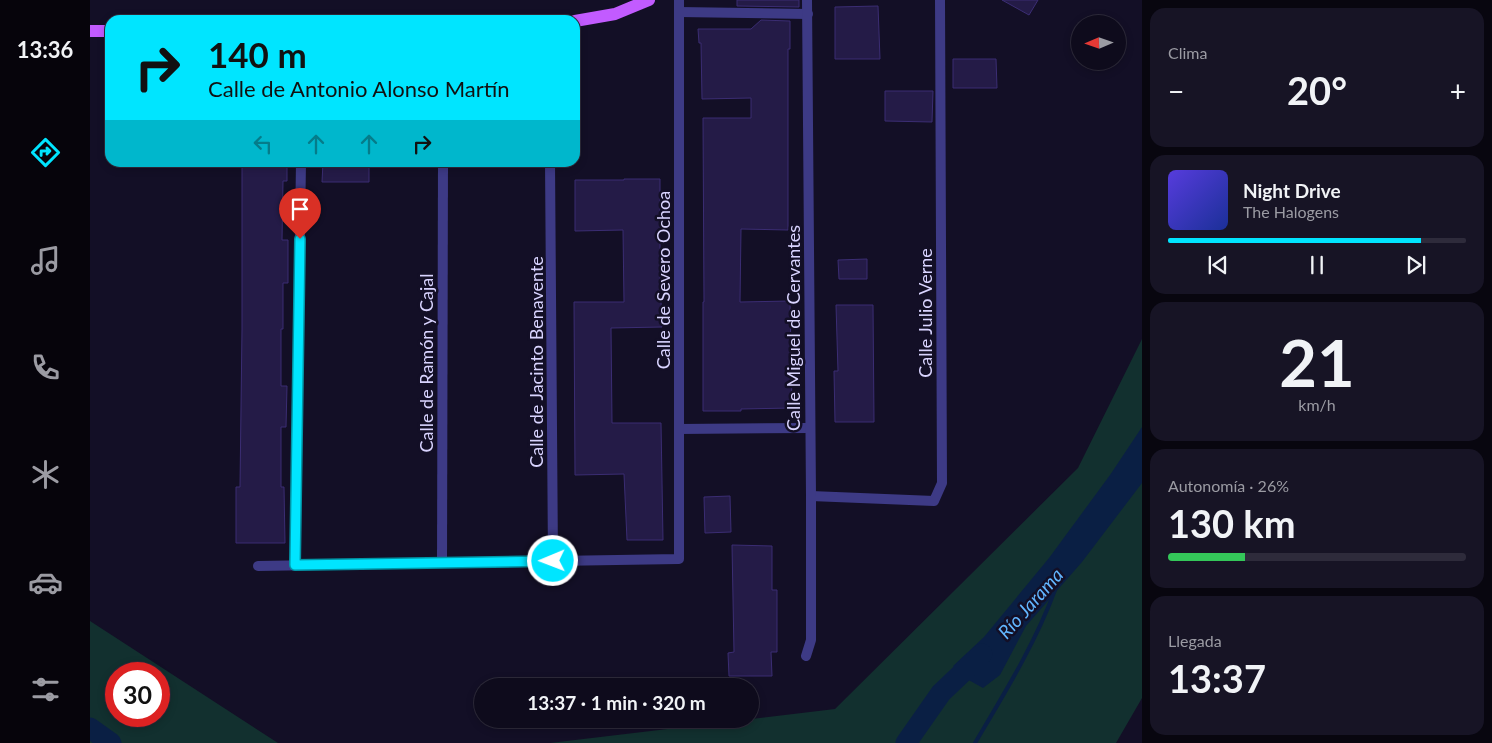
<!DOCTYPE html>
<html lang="es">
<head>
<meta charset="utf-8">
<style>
	body { margin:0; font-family:Lato,sans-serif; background:#171425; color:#f1f3f6; height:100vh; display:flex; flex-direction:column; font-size:19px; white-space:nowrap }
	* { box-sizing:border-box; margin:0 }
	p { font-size:16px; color:#9b9ba3 }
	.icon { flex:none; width:28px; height:28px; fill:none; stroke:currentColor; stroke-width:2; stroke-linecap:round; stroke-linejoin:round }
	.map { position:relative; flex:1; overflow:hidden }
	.panel { display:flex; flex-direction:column; gap:8px; padding:8px; background:#08060f; width:350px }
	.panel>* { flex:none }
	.top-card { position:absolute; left:15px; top:15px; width:475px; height:152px; border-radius:15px; box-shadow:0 2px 8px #0003,0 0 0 1px #2e2b3b; background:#00e5ff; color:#111; overflow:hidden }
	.needle { width:32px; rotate:268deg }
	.controls { position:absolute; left:981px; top:15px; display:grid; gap:10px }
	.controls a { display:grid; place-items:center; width:55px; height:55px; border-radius:50%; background:#0e0b1c; box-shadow:0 2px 8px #0003,0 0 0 1px #2e2b3b; font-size:25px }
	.speed { position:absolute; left:15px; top:662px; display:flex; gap:10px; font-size:25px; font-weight:700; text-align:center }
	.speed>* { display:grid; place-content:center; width:65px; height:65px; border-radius:50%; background:#0e0b1c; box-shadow:0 2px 8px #0003,0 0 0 1px #2e2b3b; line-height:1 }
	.speed .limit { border:8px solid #d22; background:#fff; color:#111 }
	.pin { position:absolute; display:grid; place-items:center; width:42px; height:42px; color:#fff; margin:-51px -21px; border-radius:50% 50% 50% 0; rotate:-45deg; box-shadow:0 0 5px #0007 }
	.pin .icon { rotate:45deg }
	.me { position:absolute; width:55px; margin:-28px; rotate:269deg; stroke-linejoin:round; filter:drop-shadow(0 0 4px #0008) }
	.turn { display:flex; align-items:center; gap:18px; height:105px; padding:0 20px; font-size:22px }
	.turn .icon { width:65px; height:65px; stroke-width:2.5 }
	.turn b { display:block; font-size:35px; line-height:42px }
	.lanes { display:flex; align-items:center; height:48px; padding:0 20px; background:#0003; justify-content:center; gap:25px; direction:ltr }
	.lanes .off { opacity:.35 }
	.big { font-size:38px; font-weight:700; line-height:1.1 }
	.panel .card { flex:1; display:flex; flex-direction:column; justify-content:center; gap:8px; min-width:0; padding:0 18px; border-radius:15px; background:#171425 }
	.panel .dial { align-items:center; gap:0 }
	.dial b { font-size:65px; line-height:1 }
	.song { display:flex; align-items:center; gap:15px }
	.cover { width:60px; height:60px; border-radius:8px; background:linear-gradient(135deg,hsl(250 70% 55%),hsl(230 70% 35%)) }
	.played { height:5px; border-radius:2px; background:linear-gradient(90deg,#00e5ff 85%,#2e2b3b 85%) }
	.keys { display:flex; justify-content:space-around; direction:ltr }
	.heat { display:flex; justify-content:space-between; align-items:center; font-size:28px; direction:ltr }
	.charge { height:8px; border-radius:4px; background:linear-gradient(90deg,#34c759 26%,#2e2b3b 0) }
	.trip { position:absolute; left:384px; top:678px; width:285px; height:50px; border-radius:25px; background:#0e0b1c; box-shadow:0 2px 8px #0003,0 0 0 1px #2e2b3b; font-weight:700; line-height:50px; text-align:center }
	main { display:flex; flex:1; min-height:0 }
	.dock { display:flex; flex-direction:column; width:90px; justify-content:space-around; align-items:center; background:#06040b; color:#9b9ba3 }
	.dock .icon { width:35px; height:35px }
	.dock .active { color:#00e5ff }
	.dock b { font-size:22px; color:#f1f3f6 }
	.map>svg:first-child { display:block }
	.green { fill:#12302f; fill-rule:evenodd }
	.water { fill:#0a1f44 }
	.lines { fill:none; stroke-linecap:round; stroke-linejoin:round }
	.stream { stroke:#0a1f44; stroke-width:4 }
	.river { stroke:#0a1f44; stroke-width:21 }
	.building { fill:#241b47; stroke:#3b2d73 }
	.street { stroke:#3d3a85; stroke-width:10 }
	.primary { stroke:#c25bff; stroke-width:12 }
	.route-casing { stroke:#0095a6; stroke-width:12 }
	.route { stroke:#00e5ff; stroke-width:9 }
	.labels { text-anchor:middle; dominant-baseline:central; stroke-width:5; stroke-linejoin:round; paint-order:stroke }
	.street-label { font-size:18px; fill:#d9d4ff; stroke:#130f26 }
	.water-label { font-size:19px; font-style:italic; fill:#62b6ff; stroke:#130f26 }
</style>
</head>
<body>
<main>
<nav class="dock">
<b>13:36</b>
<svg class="icon active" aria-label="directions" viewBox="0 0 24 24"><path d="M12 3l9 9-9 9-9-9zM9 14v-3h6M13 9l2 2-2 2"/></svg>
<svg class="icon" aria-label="music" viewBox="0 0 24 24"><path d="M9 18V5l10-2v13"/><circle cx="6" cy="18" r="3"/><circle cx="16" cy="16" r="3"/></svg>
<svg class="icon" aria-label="phone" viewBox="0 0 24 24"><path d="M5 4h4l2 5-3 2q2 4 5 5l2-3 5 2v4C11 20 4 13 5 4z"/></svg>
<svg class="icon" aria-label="climate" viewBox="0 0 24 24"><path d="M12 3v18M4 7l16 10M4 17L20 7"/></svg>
<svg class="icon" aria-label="car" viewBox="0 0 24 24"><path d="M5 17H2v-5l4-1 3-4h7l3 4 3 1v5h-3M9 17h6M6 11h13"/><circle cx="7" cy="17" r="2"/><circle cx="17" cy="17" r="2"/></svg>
<svg class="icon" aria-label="filters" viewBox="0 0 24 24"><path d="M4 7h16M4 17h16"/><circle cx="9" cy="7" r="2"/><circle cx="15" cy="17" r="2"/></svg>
</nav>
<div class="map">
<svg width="1052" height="743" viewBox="0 0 1052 743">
	<rect width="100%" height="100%" fill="#130f26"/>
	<g class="green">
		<path d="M1052,339V698L1026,743H460L745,709L988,468Z"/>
		<path d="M0,621L188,743H0ZM26,674H69V716H26Z"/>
	</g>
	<path class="water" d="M1052,427V483L992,562L936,626L910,675L893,688L875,678L863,666L894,637L959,558L1020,475Z"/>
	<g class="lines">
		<path class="stream" d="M885,743C914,694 945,644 965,590"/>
		<g class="river">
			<path d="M0,728L21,743"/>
			<path d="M816,743L851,693L892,654"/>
		</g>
	</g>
	<g class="building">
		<path d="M647,0H709V7L647,6Z"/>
		<path d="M912,0H948L939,15Z"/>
		<path d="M788,6L790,59H745V7Z"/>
		<path d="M671,20L700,21V49H698V230L651,229L650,302L700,301L702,408L651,409V411H613V302H614L613,118H661V98L612,99L611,43H609L608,29H661Z"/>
		<path d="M863,59H906L907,88H863Z"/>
		<path d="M795,91H843L842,122L795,121Z"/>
		<path d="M152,162H197V181H193L192,240H198V283H193V329H191V386H197L196,427H191V487H194L195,543H146V487H150L152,329Z"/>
		<path d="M233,162H279V182H232Z"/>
		<path d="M534,179H570V301H571L572,327L521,328L522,423H571L573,540H537L534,474L485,475L484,302H534L533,230L485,231V180H534Z"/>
		<path d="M777,259V279H749L748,260Z"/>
		<path d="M746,305H783L784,422H745L744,371H748Z"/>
		<path d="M640,496L641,532L615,533L614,497Z"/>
		<path d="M642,545L682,546V590H687V652H681L682,676H639L638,653L644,652Z"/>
	</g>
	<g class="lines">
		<g class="street">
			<path d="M589,12L718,14"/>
			<path d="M460,162L463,561"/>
			<path d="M589,429L720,428"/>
			<path d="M721,496L844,501L852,483L850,0"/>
			<path d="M352,563L353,162"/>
			<path d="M205,565L211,162"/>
			<path d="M168,566L589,559V0"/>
			<path d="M716,656L721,640V496L717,0"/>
		</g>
		<g class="primary">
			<path d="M485,21L525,14L559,0"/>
			<path d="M0,31H20"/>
		</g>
	</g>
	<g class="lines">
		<defs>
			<path id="route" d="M210,239L205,565L463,561"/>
		</defs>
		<use href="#route" class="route-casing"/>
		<use href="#route" class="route"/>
	</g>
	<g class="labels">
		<g class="street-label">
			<text transform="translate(573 280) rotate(-90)">Calle de Severo Ochoa</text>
			<text transform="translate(835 313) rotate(-90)">Calle Julio Verne</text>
			<text transform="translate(703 328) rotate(-90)">Calle Miguel de Cervantes</text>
			<text transform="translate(446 362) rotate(-90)">Calle de Jacinto Benavente</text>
			<text transform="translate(336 363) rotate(-90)">Calle de Ramón y Cajal</text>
		</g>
		<g class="water-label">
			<text transform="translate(940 603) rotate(-48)">Río Jarama</text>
		</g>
	</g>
</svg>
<div class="controls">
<a><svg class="needle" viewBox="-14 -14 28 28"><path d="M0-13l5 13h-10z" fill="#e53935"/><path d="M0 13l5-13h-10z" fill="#9b9ba3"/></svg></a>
</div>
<div class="speed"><div class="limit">30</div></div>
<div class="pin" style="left:210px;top:239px;background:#d93025"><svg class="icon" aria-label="arrive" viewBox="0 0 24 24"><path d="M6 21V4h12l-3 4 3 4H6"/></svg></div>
<svg class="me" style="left:463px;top:561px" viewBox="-20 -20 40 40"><circle r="17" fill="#00e5ff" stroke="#fff" stroke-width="3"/><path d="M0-11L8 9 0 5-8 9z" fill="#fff"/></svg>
<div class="trip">13:37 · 1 min · 320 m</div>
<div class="top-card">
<div class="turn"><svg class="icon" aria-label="right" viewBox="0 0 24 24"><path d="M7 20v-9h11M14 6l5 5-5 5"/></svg><div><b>140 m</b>Calle de Antonio Alonso Martín</div></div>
<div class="lanes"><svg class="icon off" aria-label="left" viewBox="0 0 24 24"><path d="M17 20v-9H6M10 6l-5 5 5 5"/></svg><svg class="icon off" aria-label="ahead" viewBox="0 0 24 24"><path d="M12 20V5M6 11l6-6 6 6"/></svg><svg class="icon off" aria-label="ahead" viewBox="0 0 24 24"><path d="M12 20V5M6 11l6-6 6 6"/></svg><svg class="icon" aria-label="right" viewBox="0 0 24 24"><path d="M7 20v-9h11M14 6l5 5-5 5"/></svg></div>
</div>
</div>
<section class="panel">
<div class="card"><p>Clima</p>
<div class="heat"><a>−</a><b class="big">20°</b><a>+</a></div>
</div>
<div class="card">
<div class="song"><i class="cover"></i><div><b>Night Drive</b><p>The Halogens</p></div></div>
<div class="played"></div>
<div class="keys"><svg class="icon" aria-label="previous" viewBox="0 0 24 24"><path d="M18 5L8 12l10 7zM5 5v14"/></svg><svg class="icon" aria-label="pause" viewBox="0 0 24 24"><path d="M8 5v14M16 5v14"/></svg><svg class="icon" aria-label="next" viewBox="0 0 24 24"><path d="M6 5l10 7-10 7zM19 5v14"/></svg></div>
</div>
<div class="card dial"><b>21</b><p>km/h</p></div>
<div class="card"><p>Autonomía · 26%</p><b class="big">130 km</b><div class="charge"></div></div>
<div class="card"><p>Llegada</p><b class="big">13:37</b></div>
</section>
</main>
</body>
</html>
